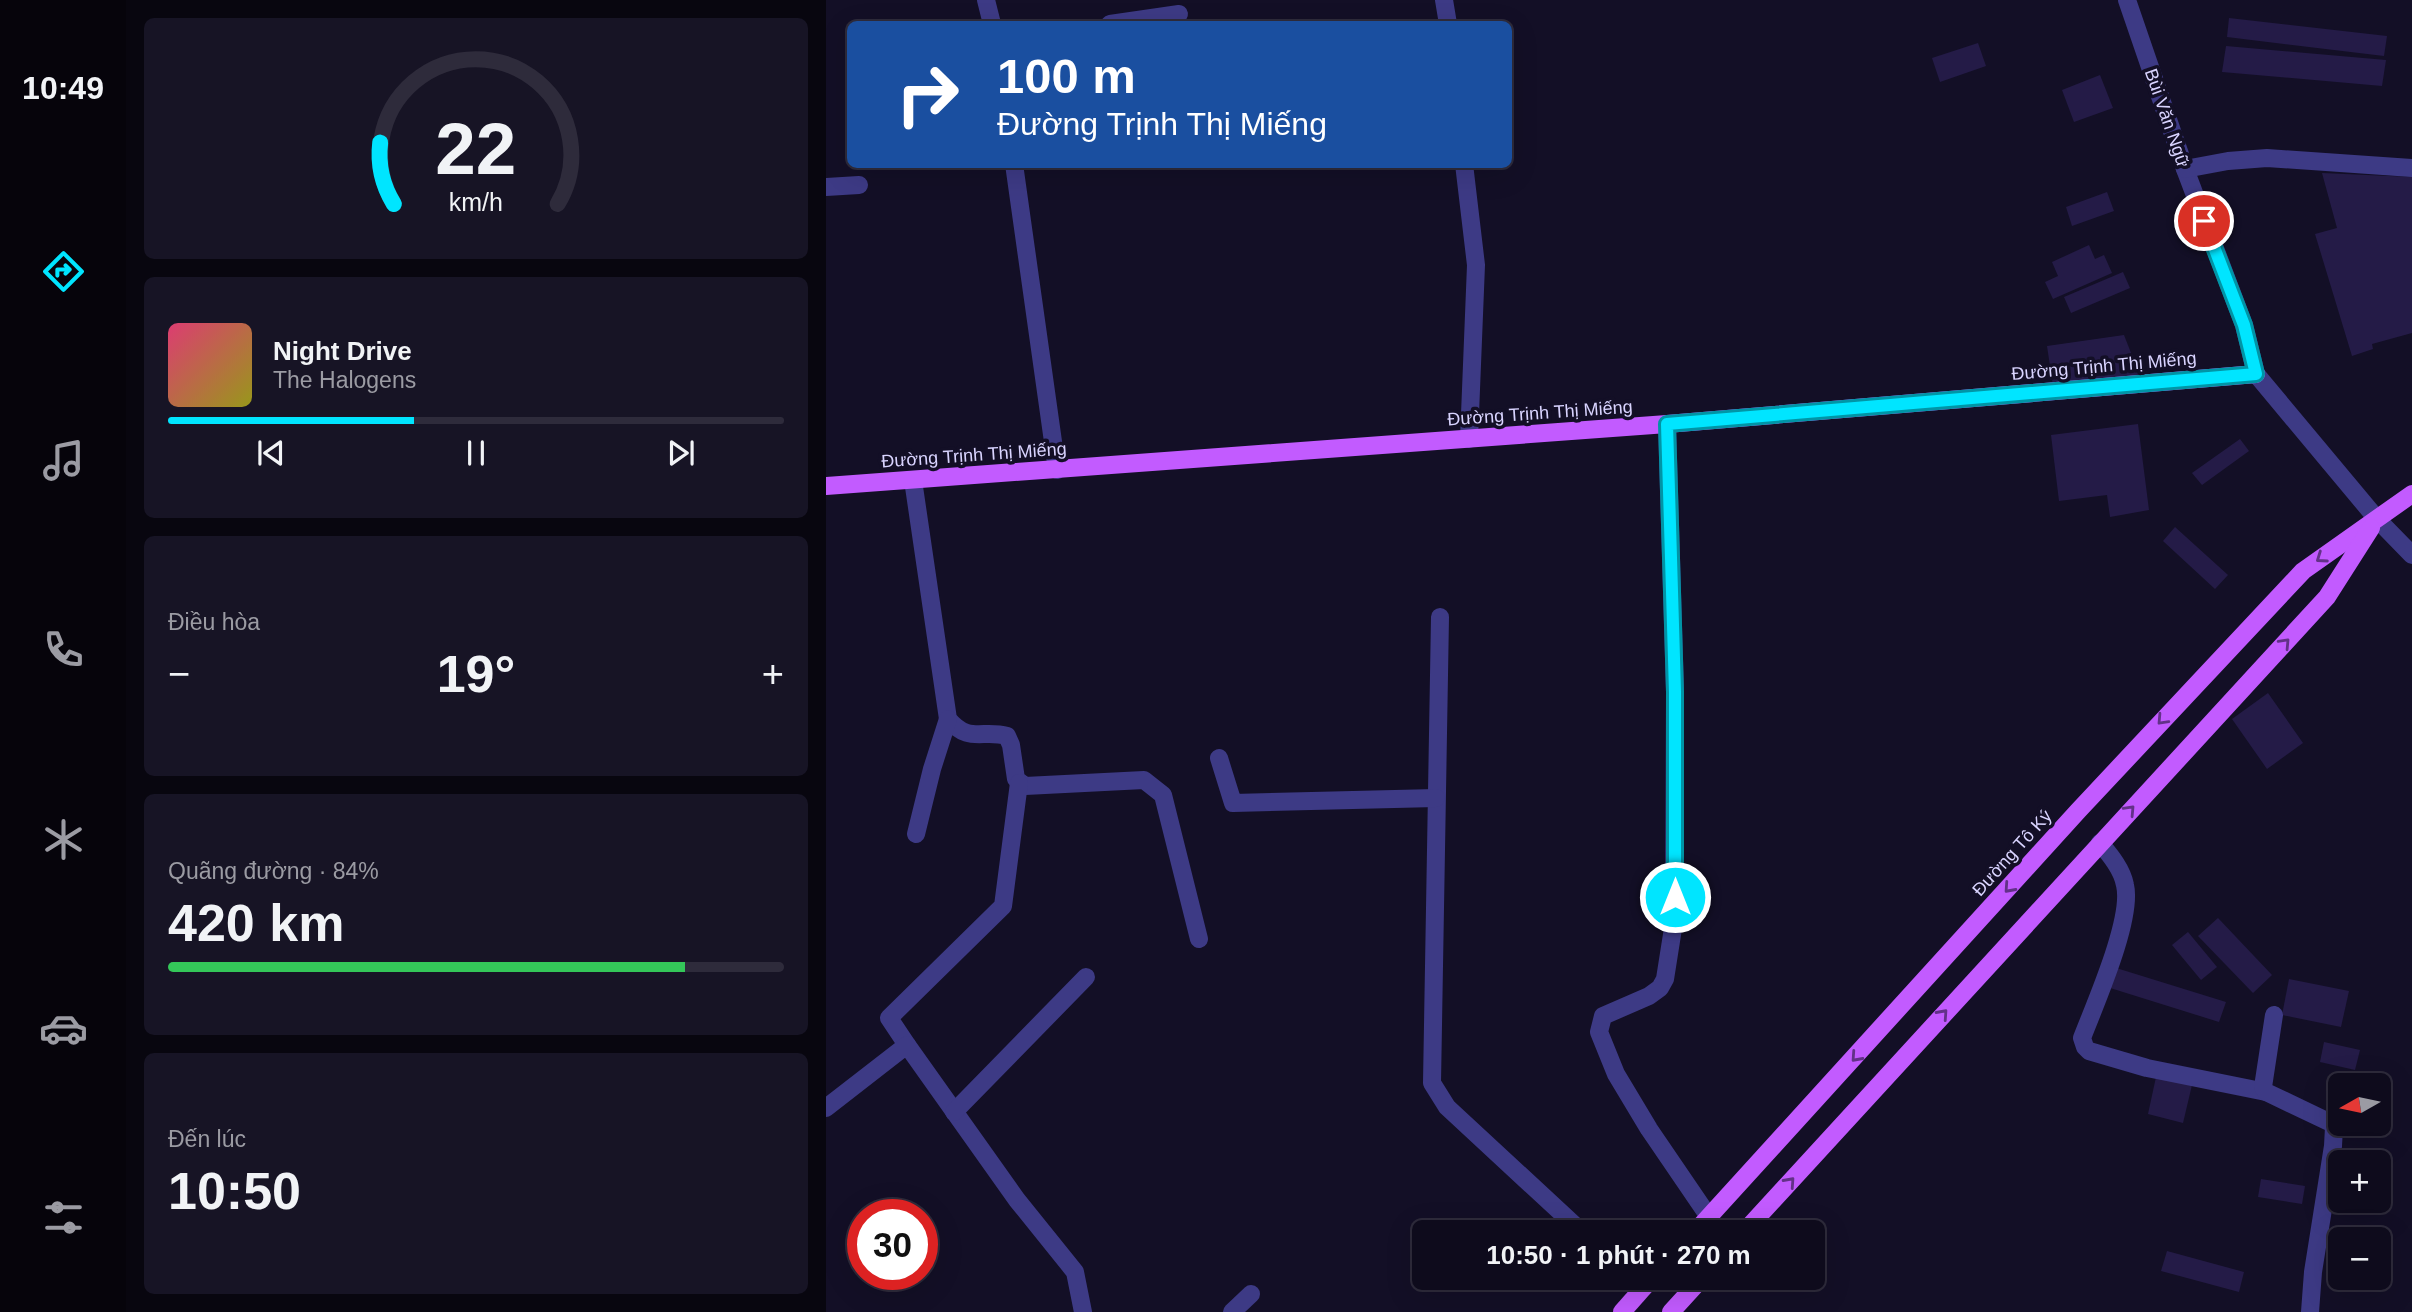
<!DOCTYPE html>
<html lang="vi">
<head>
<meta charset="utf-8">
<style>
	body { margin:0; font-family:Arial,sans-serif; background:#171425; color:#f1f3f6; height:100vh; display:flex; flex-direction:column; font-size:26px; white-space:nowrap }
	* { box-sizing:border-box; margin:0 }
	p { font-size:23px; color:#9b9ba3 }
	.icon { flex:none; width:38px; height:38px; fill:none; stroke:currentColor; stroke-width:2; stroke-linecap:round; stroke-linejoin:round }
	.map { position:relative; flex:1; overflow:hidden }
	.drawer { display:flex; flex-direction:column; gap:18px; padding:18px; background:#08060f; width:700px }
	.drawer>* { flex:none }
	.banner { position:absolute; left:21px; top:21px; width:665px; height:147px; border-radius:10px; box-shadow:0 7px 28px #0002,0 0 0 2px #2e2b3b; background:#1a4fa0; color:#fff; overflow:hidden }
	.needle { width:46px; rotate:261deg }
	.tools { position:absolute; left:1502px; top:1073px; display:grid; gap:14px }
	.tools a { display:grid; place-items:center; width:63px; height:63px; border-radius:10px; background:#0e0b1c; box-shadow:0 7px 28px #0002,0 0 0 2px #2e2b3b; font-size:35px }
	.speed { position:absolute; left:21px; top:1199px; display:flex; gap:14px; font-size:35px; font-weight:700; text-align:center }
	.speed>* { display:grid; place-content:center; width:91px; height:91px; border-radius:50%; background:#0e0b1c; box-shadow:0 7px 28px #0002,0 0 0 2px #2e2b3b; line-height:1 }
	.speed .limit { border:10px solid #d22; background:#fff; color:#111 }
	.pin { position:absolute; display:grid; place-items:center; width:60px; height:60px; color:#fff; margin:-30px; border:4px solid #fff; border-radius:50%; box-shadow:0 2px 7px #0007 }
	.me { position:absolute; width:77px; margin:-38px; rotate:0deg; stroke-linejoin:round; filter:drop-shadow(0 0 5px #0008) }
	.turn { display:flex; align-items:center; gap:24px; height:147px; padding:0 35px; font-size:32px }
	.turn .icon { width:91px; height:91px; stroke-width:2.5 }
	.turn b { display:block; font-size:49px; line-height:60px }
	.big { font-size:52px; font-weight:700; line-height:1.1 }
	.drawer .tile { flex:1; display:flex; flex-direction:column; justify-content:center; gap:10px; min-width:0; padding:0 24px; border-radius:10px; background:#171425 }
	.drawer .dial { align-items:center; gap:0 }
	.dial svg { height:182px; overflow:visible; fill:none; stroke:#2e2b3b; stroke-width:7; stroke-linecap:round; text-anchor:middle }
	.dial text { fill:#f1f3f6; stroke:none }
	.song { display:flex; align-items:center; gap:21px }
	.cover { width:84px; height:84px; border-radius:10px; background:linear-gradient(135deg,hsl(340 70% 55%),hsl(60 70% 35%)) }
	.played { height:7px; border-radius:4px; background:linear-gradient(90deg,#00e5ff 40%,#2e2b3b 40%) }
	.keys { display:flex; justify-content:space-around; direction:ltr }
	.heat { display:flex; justify-content:space-between; align-items:center; font-size:38px; direction:ltr }
	.charge { height:10px; border-radius:5px; background:linear-gradient(90deg,#34c759 84%,#2e2b3b 0) }
	.trip { position:absolute; left:586px; top:1220px; width:413px; height:70px; border-radius:10px; background:#0e0b1c; box-shadow:0 7px 28px #0002,0 0 0 2px #2e2b3b; font-weight:700; line-height:70px; text-align:center }
	main { display:flex; flex:1; min-height:0 }
	.dock { display:flex; flex-direction:column; width:126px; justify-content:space-around; align-items:center; background:#06040b; color:#9b9ba3 }
	.dock .icon { width:49px; height:49px }
	.dock .active { color:#00e5ff }
	.dock b { font-size:32px; color:#f1f3f6 }
	.map>svg:first-child { display:block }
	.building { fill:#241b47 }
	.lines { fill:none; stroke-linecap:round; stroke-linejoin:round }
	.minor { stroke:#3d3a85; stroke-width:18 }
	.major { stroke:#c25bff; stroke-width:18 }
	.oneway { stroke:#623188 }
	.route-casing { stroke:#0095a6; stroke-width:18 }
	.route { stroke:#00e5ff; stroke-width:12 }
	.labels { text-anchor:middle; dominant-baseline:central; stroke-width:7; stroke-linejoin:round; paint-order:stroke }
	.street-label { font-size:18px; fill:#d9d4ff; stroke:#130f26 }
</style>
</head>
<body>
<main>
<nav class="dock">
<b>10:49</b>
<svg class="icon active" aria-label="directions" viewBox="0 0 24 24"><path d="M12 3l9 9-9 9-9-9zM9 14v-3h6M13 9l2 2-2 2"/></svg>
<svg class="icon" aria-label="music" viewBox="0 0 24 24"><path d="M9 18V5l10-2v13"/><circle cx="6" cy="18" r="3"/><circle cx="16" cy="16" r="3"/></svg>
<svg class="icon" aria-label="phone" viewBox="0 0 24 24"><path d="M5 4h4l2 5-3 2q2 4 5 5l2-3 5 2v4C11 20 4 13 5 4z"/></svg>
<svg class="icon" aria-label="climate" viewBox="0 0 24 24"><path d="M12 3v18M4 7l16 10M4 17L20 7"/></svg>
<svg class="icon" aria-label="car" viewBox="0 0 24 24"><path d="M5 17H2v-5l4-1 3-4h7l3 4 3 1v5h-3M9 17h6M6 11h13"/><circle cx="7" cy="17" r="2"/><circle cx="17" cy="17" r="2"/></svg>
<svg class="icon" aria-label="filters" viewBox="0 0 24 24"><path d="M4 7h16M4 17h16"/><circle cx="9" cy="7" r="2"/><circle cx="15" cy="17" r="2"/></svg>
</nav>
<section class="drawer">
<div class="tile dial"><svg viewBox="0 0 100 80">
<path d="M14 69A42 42 0 1 1 86 69"/>
<path d="M14 69A42 42 0 0 1 8 42" stroke="#00e5ff"/>
<text x="50" y="56" font-size="32" font-weight="700">22</text>
<text x="50" y="72" font-size="11">km/h</text>
</svg></div>
<div class="tile">
<div class="song"><i class="cover"></i><div><b>Night Drive</b><p>The Halogens</p></div></div>
<div class="played"></div>
<div class="keys"><svg class="icon" aria-label="previous" viewBox="0 0 24 24"><path d="M18 5L8 12l10 7zM5 5v14"/></svg><svg class="icon" aria-label="pause" viewBox="0 0 24 24"><path d="M8 5v14M16 5v14"/></svg><svg class="icon" aria-label="next" viewBox="0 0 24 24"><path d="M6 5l10 7-10 7zM19 5v14"/></svg></div>
</div>
<div class="tile"><p>Điều hòa</p>
<div class="heat"><a>−</a><b class="big">19°</b><a>+</a></div>
</div>
<div class="tile"><p>Quãng đường · 84%</p><b class="big">420 km</b><div class="charge"></div></div>
<div class="tile"><p>Đến lúc</p><b class="big">10:50</b></div>
</section>
<div class="map">
<svg width="1586" height="1312" viewBox="0 0 1586 1312">
	<rect width="100%" height="100%" fill="#130f26"/>
	<g class="building">
		<path d="M1403,18L1561,36L1558,56L1401,37Z"/>
		<path d="M1152,43L1160,66L1114,82L1106,58Z"/>
		<path d="M1400,46L1560,60L1556,86L1396,72Z"/>
		<path d="M1274,75L1287,108L1248,122L1236,90Z"/>
		<path d="M1496,173L1586,177V333L1546,344L1547,349L1526,356L1489,234L1511,228Z"/>
		<path d="M1281,192L1288,211L1246,226L1240,207Z"/>
		<path d="M1263,245L1269,259L1278,255L1286,273L1227,299L1219,282L1232,276L1226,262Z"/>
		<path d="M1297,272L1304,288L1245,313L1238,297Z"/>
		<path d="M1298,335L1314,376L1227,386L1221,346Z"/>
		<path d="M1312,424L1323,510L1284,517L1281,495L1233,501L1225,435Z"/>
		<path d="M1414,439L1423,451L1376,485L1366,473Z"/>
		<path d="M1349,527L1402,575L1389,589L1337,541Z"/>
		<path d="M1442,693L1477,743L1441,769L1406,719Z"/>
		<path d="M1392,918L1446,975L1427,993L1372,936Z"/>
		<path d="M1362,932L1391,967L1375,980L1346,945Z"/>
		<path d="M1287,967L1400,1002L1393,1022L1281,987Z"/>
		<path d="M1463,979L1523,991L1515,1027L1456,1015Z"/>
		<path d="M1498,1042L1534,1050L1529,1070L1494,1062Z"/>
		<path d="M1330,1077L1366,1085L1357,1123L1322,1114Z"/>
		<path d="M1435,1179L1479,1186L1476,1204L1432,1197Z"/>
		<path d="M1341,1251L1418,1272L1413,1292L1335,1271Z"/>
	</g>
	<g class="lines">
		<g class="minor">
			<path d="M160,0L166,24"/>
			<path d="M618,0L622,24"/>
			<path d="M1301,0L1359,169L1418,325L1430,374L1551,519L1586,555"/>
			<path d="M284,24L353,14"/>
			<path d="M188,164L231,470"/>
			<path d="M638,164L650,265L643,439"/>
			<path d="M1359,169L1402,161L1441,158L1586,168"/>
			<path d="M0,187L33,185"/>
			<path d="M841,424L849,692L848,922L839,979L834,988L823,996L777,1016L773,1032L790,1074L823,1129L883,1217"/>
			<path d="M87,480L122,719C143,744 156,729 181,736L185,745L190,779L199,786L318,780L337,795L373,939"/>
			<path d="M614,617L606,1083L621,1107L756,1232"/>
			<path d="M393,758L407,803L610,798"/>
			<path d="M90,834L106,769L122,719"/>
			<path d="M1274,843C1284,855 1296,869 1299,885C1307,919 1269,1004 1256,1038L1259,1047L1263,1051L1321,1068L1440,1092"/>
			<path d="M1448,1015L1437,1087L1440,1092L1505,1123L1508,1127L1507,1146L1487,1272L1484,1312"/>
			<path d="M81,1045L63,1018L177,906L193,783"/>
			<path d="M0,1108L81,1045L191,1200L249,1272L257,1312"/>
			<path d="M128,1112L260,977"/>
			<path d="M805,1278L816,1288"/>
			<path d="M406,1312L425,1294"/>
		</g>
		<g class="major">
			<path d="M0,486L841,424L1430,374"/>
			<path d="M869,1232L1252,811L1477,571L1586,494"/>
			<path d="M918,1232L1501,597L1545,528"/>
			<path d="M796,1312L826,1278"/>
			<path d="M845,1312L876,1278"/>
		</g>
	</g>
	<defs><path id="oneway-chevron" d="M-2-3.5L2.5 0L-2 3.5" fill="none" stroke-width="1.6" stroke-linecap="round" stroke-linejoin="round" transform="scale(1.75)"/></defs>
	<g class="oneway">
		<use href="#oneway-chevron" transform="translate(1495 558) rotate(145)"/>
		<use href="#oneway-chevron" transform="translate(1459 643) rotate(-47)"/>
		<use href="#oneway-chevron" transform="translate(1336 720) rotate(133)"/>
		<use href="#oneway-chevron" transform="translate(1304 810) rotate(-47)"/>
		<use href="#oneway-chevron" transform="translate(1183 888) rotate(132)"/>
		<use href="#oneway-chevron" transform="translate(1117 1014) rotate(-48)"/>
		<use href="#oneway-chevron" transform="translate(1030 1057) rotate(132)"/>
		<use href="#oneway-chevron" transform="translate(964 1182) rotate(-48)"/>
	</g>
	<g class="lines">
		<defs>
			<path id="route" d="M849,897V692L841,424L1430,374L1418,325L1378,221"/>
		</defs>
		<use href="#route" class="route-casing"/>
		<use href="#route" class="route"/>
	</g>
	<g class="labels">
		<g class="street-label">
			<text transform="translate(1341 118) rotate(71)">Bùi Văn Ngữ</text>
			<text transform="translate(1278 366) rotate(-5)">Đường Trịnh Thị Miếng</text>
			<text transform="translate(714 413) rotate(-4)">Đường Trịnh Thị Miếng</text>
			<text transform="translate(148 455) rotate(-4)">Đường Trịnh Thị Miếng</text>
			<text transform="translate(1186 853) rotate(-48)">Đường Tô Ký</text>
		</g>
	</g>
</svg>
<div class="tools">
<a><svg class="needle" viewBox="-14 -14 28 28"><path d="M0-13l5 13h-10z" fill="#e53935"/><path d="M0 13l5-13h-10z" fill="#9b9ba3"/></svg></a>
<a>+</a>
<a>−</a>
</div>
<div class="speed"><div class="limit">30</div></div>
<div class="pin" style="left:1378px;top:221px;background:#d93025"><svg class="icon" aria-label="arrive" viewBox="0 0 24 24"><path d="M6 21V4h12l-3 4 3 4H6"/></svg></div>
<svg class="me" style="left:849px;top:897px" viewBox="-20 -20 40 40"><circle r="17" fill="#00e5ff" stroke="#fff" stroke-width="3"/><path d="M0-11L8 9 0 5-8 9z" fill="#fff"/></svg>
<div class="trip">10:50 · 1 phút · 270 m</div>
<div class="banner">
<div class="turn"><svg class="icon" aria-label="right" viewBox="0 0 24 24"><path d="M7 20v-9h11M14 6l5 5-5 5"/></svg><div><b>100 m</b>Đường Trịnh Thị Miếng</div></div>
</div>
</div>
</main>
</body>
</html>
